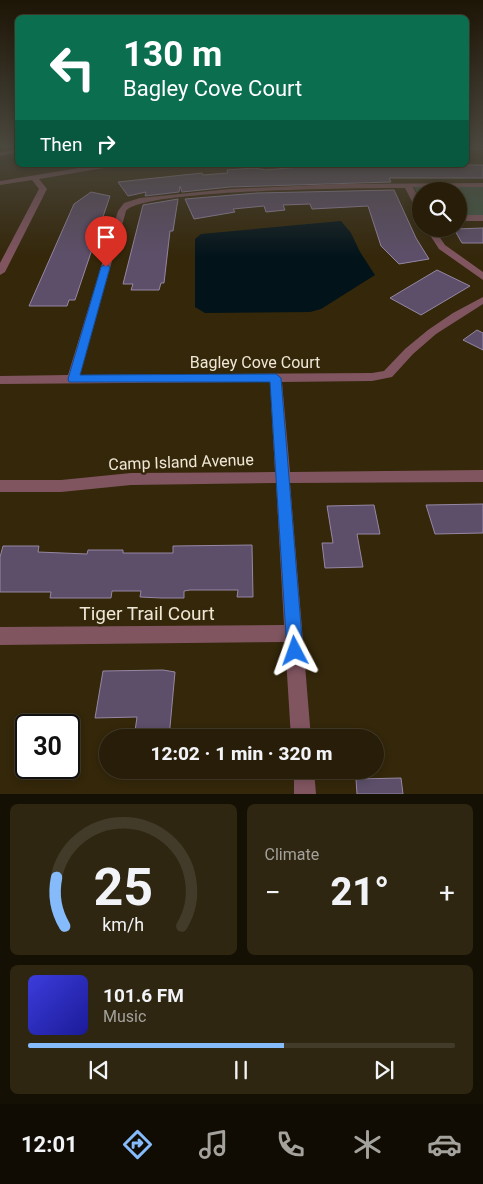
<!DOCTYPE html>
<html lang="en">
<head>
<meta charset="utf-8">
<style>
	body { margin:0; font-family:Roboto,sans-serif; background:#2f2612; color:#f1f3f6; height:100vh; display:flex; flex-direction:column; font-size:19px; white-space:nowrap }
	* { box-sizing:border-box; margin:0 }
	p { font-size:16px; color:#a4a29c }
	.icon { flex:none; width:28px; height:28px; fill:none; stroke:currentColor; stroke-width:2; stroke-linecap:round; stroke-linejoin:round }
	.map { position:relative; height:794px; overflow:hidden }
	.sheet { display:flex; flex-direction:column; gap:10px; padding:10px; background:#151004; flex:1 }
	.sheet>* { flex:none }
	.guide { position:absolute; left:15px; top:15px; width:454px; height:152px; border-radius:8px; box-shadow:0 2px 8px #0003,0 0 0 1px #433b29; background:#0b6e4f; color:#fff; overflow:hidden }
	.buttons { position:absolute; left:412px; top:182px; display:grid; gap:10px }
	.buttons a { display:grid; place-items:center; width:55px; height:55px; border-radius:50%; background:#271d08; box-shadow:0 2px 8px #0003,0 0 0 1px #433b29; font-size:25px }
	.speed { position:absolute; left:15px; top:714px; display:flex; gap:10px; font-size:25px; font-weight:700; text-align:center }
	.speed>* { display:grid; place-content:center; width:65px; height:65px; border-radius:50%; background:#271d08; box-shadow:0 2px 8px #0003,0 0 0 1px #433b29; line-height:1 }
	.speed .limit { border:2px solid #111; border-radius:8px; background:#fff; color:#111 }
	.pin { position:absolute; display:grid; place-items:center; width:42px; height:42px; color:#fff; margin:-51px -21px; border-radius:50% 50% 50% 0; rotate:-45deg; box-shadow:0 0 5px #0007 }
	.pin .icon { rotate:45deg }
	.me { position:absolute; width:55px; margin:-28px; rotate:356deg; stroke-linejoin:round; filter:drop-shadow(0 0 4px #0008) }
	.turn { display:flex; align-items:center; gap:18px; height:105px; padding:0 25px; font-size:22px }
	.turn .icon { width:65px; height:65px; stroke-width:2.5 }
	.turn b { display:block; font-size:35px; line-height:42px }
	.then { display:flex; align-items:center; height:48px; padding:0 25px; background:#0003; gap:10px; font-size:19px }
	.big { font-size:38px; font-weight:800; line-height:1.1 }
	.sheet .card { flex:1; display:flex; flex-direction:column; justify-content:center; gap:8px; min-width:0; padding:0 18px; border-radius:8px; background:#2f2612 }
	.sheet .dial { align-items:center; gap:0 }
	.dial svg { height:130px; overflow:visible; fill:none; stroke:#433b29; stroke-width:7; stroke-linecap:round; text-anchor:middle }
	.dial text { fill:#f1f3f6; stroke:none }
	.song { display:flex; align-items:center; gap:15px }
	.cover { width:60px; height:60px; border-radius:8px; background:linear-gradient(135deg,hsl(240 70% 55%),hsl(240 70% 35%)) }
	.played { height:5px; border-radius:2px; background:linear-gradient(90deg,#85bbfb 60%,#433b29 60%) }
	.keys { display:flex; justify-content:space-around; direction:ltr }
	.heat { display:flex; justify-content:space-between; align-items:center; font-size:28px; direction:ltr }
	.sheet .tiles { flex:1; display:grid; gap:10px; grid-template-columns:1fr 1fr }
	.card:last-child { grid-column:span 2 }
	.trip { position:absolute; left:99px; top:729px; width:285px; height:50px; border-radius:25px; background:#271d08; box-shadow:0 2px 8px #0003,0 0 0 1px #433b29; font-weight:800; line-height:50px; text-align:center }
	.menu { display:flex; height:80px; justify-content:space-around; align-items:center; background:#100c03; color:#a4a29c }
	.menu .icon { width:35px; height:35px }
	.menu .on { color:#85bbfb }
	.menu b { font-size:22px; color:#f1f3f6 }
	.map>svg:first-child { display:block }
	.green { fill:#425845 }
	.water { fill:#02131a }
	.building { fill:#5d4f6a; stroke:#9687a4 }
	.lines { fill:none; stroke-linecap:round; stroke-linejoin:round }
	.minor { fill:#805560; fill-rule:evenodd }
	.route { fill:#1a73e8; stroke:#114b97 }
	.labels { text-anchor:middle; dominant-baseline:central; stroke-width:5; stroke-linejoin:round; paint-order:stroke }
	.street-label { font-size:16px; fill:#efe7d6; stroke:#34270a }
	.near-street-label { font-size:19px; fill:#efe7d6; stroke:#34270a }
</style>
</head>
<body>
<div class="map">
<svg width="483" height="794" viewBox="0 0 483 794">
	<rect width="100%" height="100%" fill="#34270a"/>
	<path class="green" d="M414,187H483V215H459V191H421V201Z"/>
	<path class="water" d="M341,221L351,233L360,252L375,275L321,309L310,312L205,313L195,307V239L201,234Z"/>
	<g class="building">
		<path d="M352,165H483V178H389L391,182L230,187L182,192L180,186L179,192L145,196L146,192L128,196L118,182L202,173L203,175L228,173L227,170L254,168L266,170L310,166Z"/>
		<path d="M394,190L416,238L429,259L399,264L381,246L368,206L312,209L310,204L283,205L285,210L266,212L264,206L233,209L235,212L194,219L185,199L257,193Z"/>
		<path d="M91,192L110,196L75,300H69L67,306H29L74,204Z"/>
		<path d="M178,199L173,231H170L164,283H161L159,290H131L133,284H123L143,205Z"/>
		<path d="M483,228V243H462L454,229Z"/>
		<path d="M437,270L470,286L421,315L390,298Z"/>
		<path d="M477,330L483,333V350L463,340Z"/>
		<path d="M483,504V533L435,534L426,505Z"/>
		<path d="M374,505L380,534H357L363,567L325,568L322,543H333L327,506Z"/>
		<path d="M252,545L253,597H237L238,590H190L184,591V598H161L140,597L141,591H112L111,598H50L51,592H0V557L3,546H39L38,552L87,554L88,550H123V553H173V546Z"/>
		<path d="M163,670L175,672L169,738H134L137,717L95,718L103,671Z"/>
		<path d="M401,778L403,794H357L356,779Z"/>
	</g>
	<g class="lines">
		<g class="minor">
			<rect x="466" y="146" width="17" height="4"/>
			<path d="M18,149V153L0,156V152Z"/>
			<path d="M96,165H114L110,167L39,179L47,189L5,272L0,275V263L39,189L32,180L0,185V181Z"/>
			<path d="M483,183V187H413L421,203V214L417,211L405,188C367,188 142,189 126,211L80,375L372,373L384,371L405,349L428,330L453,313L483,297V304L436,334L413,354L392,377L372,381L282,382L290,472L483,470V482L290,483L311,738H291L285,642L0,645V627L284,625L276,483L131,485L61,492H0V480H61L131,473L275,472L270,382L0,384V376L68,375L118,211L124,203L140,198L230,189L338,184Z"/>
			<rect x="459" y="215" width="24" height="6"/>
			<path d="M426,229H434L445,245L483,272V280L439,249Z"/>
			<path d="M294,770H314L316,794H294Z"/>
		</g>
	</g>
	<linearGradient id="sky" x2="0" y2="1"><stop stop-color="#1d1506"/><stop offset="0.57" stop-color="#4a473e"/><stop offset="1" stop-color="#4a473e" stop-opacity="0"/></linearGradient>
	<rect width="483" height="257" fill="url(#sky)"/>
	<path class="route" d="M106,264L110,267L80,375L276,374L281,378L303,651L301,656L295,659L289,656L287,651L270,382H69L68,379L101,267Z"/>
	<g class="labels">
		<g class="street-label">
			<text x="255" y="362">Bagley Cove Court</text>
			<text transform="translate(181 462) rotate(-2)">Camp Island Avenue</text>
		</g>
		<g class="near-street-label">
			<text x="147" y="613">Tiger Trail Court</text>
		</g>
	</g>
</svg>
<div class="buttons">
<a><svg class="icon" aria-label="search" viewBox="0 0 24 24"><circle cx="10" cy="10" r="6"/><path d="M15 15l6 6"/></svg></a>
</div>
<div class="speed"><div class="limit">30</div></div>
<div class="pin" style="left:106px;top:267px;background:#d93025"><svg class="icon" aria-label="arrive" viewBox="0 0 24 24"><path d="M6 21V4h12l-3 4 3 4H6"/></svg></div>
<svg class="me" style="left:295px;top:651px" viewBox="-20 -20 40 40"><path d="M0-17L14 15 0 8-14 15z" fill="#1a73e8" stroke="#fff" stroke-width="4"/></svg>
<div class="trip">12:02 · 1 min · 320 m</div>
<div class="guide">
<div class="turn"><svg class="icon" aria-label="left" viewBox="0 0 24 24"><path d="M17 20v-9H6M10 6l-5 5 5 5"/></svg><div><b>130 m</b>Bagley Cove Court</div></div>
<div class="then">Then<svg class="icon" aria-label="right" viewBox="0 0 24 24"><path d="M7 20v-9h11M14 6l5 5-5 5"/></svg></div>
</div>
</div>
<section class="sheet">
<div class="tiles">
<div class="card dial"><svg viewBox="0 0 100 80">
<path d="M14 69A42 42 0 1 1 86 69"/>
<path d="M14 69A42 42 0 0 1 9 39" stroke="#85bbfb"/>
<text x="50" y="56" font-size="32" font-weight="700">25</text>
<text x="50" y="72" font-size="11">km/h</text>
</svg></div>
<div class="card"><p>Climate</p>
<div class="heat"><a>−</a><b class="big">21°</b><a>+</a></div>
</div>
<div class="card">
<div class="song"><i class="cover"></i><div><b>101.6 FM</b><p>Music</p></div></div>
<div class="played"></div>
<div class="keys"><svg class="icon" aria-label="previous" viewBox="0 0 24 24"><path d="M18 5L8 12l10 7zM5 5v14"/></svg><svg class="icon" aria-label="pause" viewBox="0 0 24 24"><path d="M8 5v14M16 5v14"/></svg><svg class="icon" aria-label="next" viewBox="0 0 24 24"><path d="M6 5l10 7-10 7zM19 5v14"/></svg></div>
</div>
</div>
</section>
<nav class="menu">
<b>12:01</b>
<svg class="icon on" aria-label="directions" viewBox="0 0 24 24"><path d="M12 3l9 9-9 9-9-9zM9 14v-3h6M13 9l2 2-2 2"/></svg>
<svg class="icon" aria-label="music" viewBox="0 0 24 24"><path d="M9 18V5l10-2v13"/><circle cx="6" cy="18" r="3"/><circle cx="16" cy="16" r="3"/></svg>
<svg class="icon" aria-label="phone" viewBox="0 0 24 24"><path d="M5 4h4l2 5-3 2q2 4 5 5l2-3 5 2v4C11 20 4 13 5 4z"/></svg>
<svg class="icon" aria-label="climate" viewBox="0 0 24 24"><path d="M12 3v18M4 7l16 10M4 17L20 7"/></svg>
<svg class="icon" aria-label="car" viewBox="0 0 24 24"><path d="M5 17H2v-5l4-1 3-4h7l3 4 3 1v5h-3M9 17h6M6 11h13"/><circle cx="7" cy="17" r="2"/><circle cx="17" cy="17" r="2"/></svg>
</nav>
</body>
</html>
